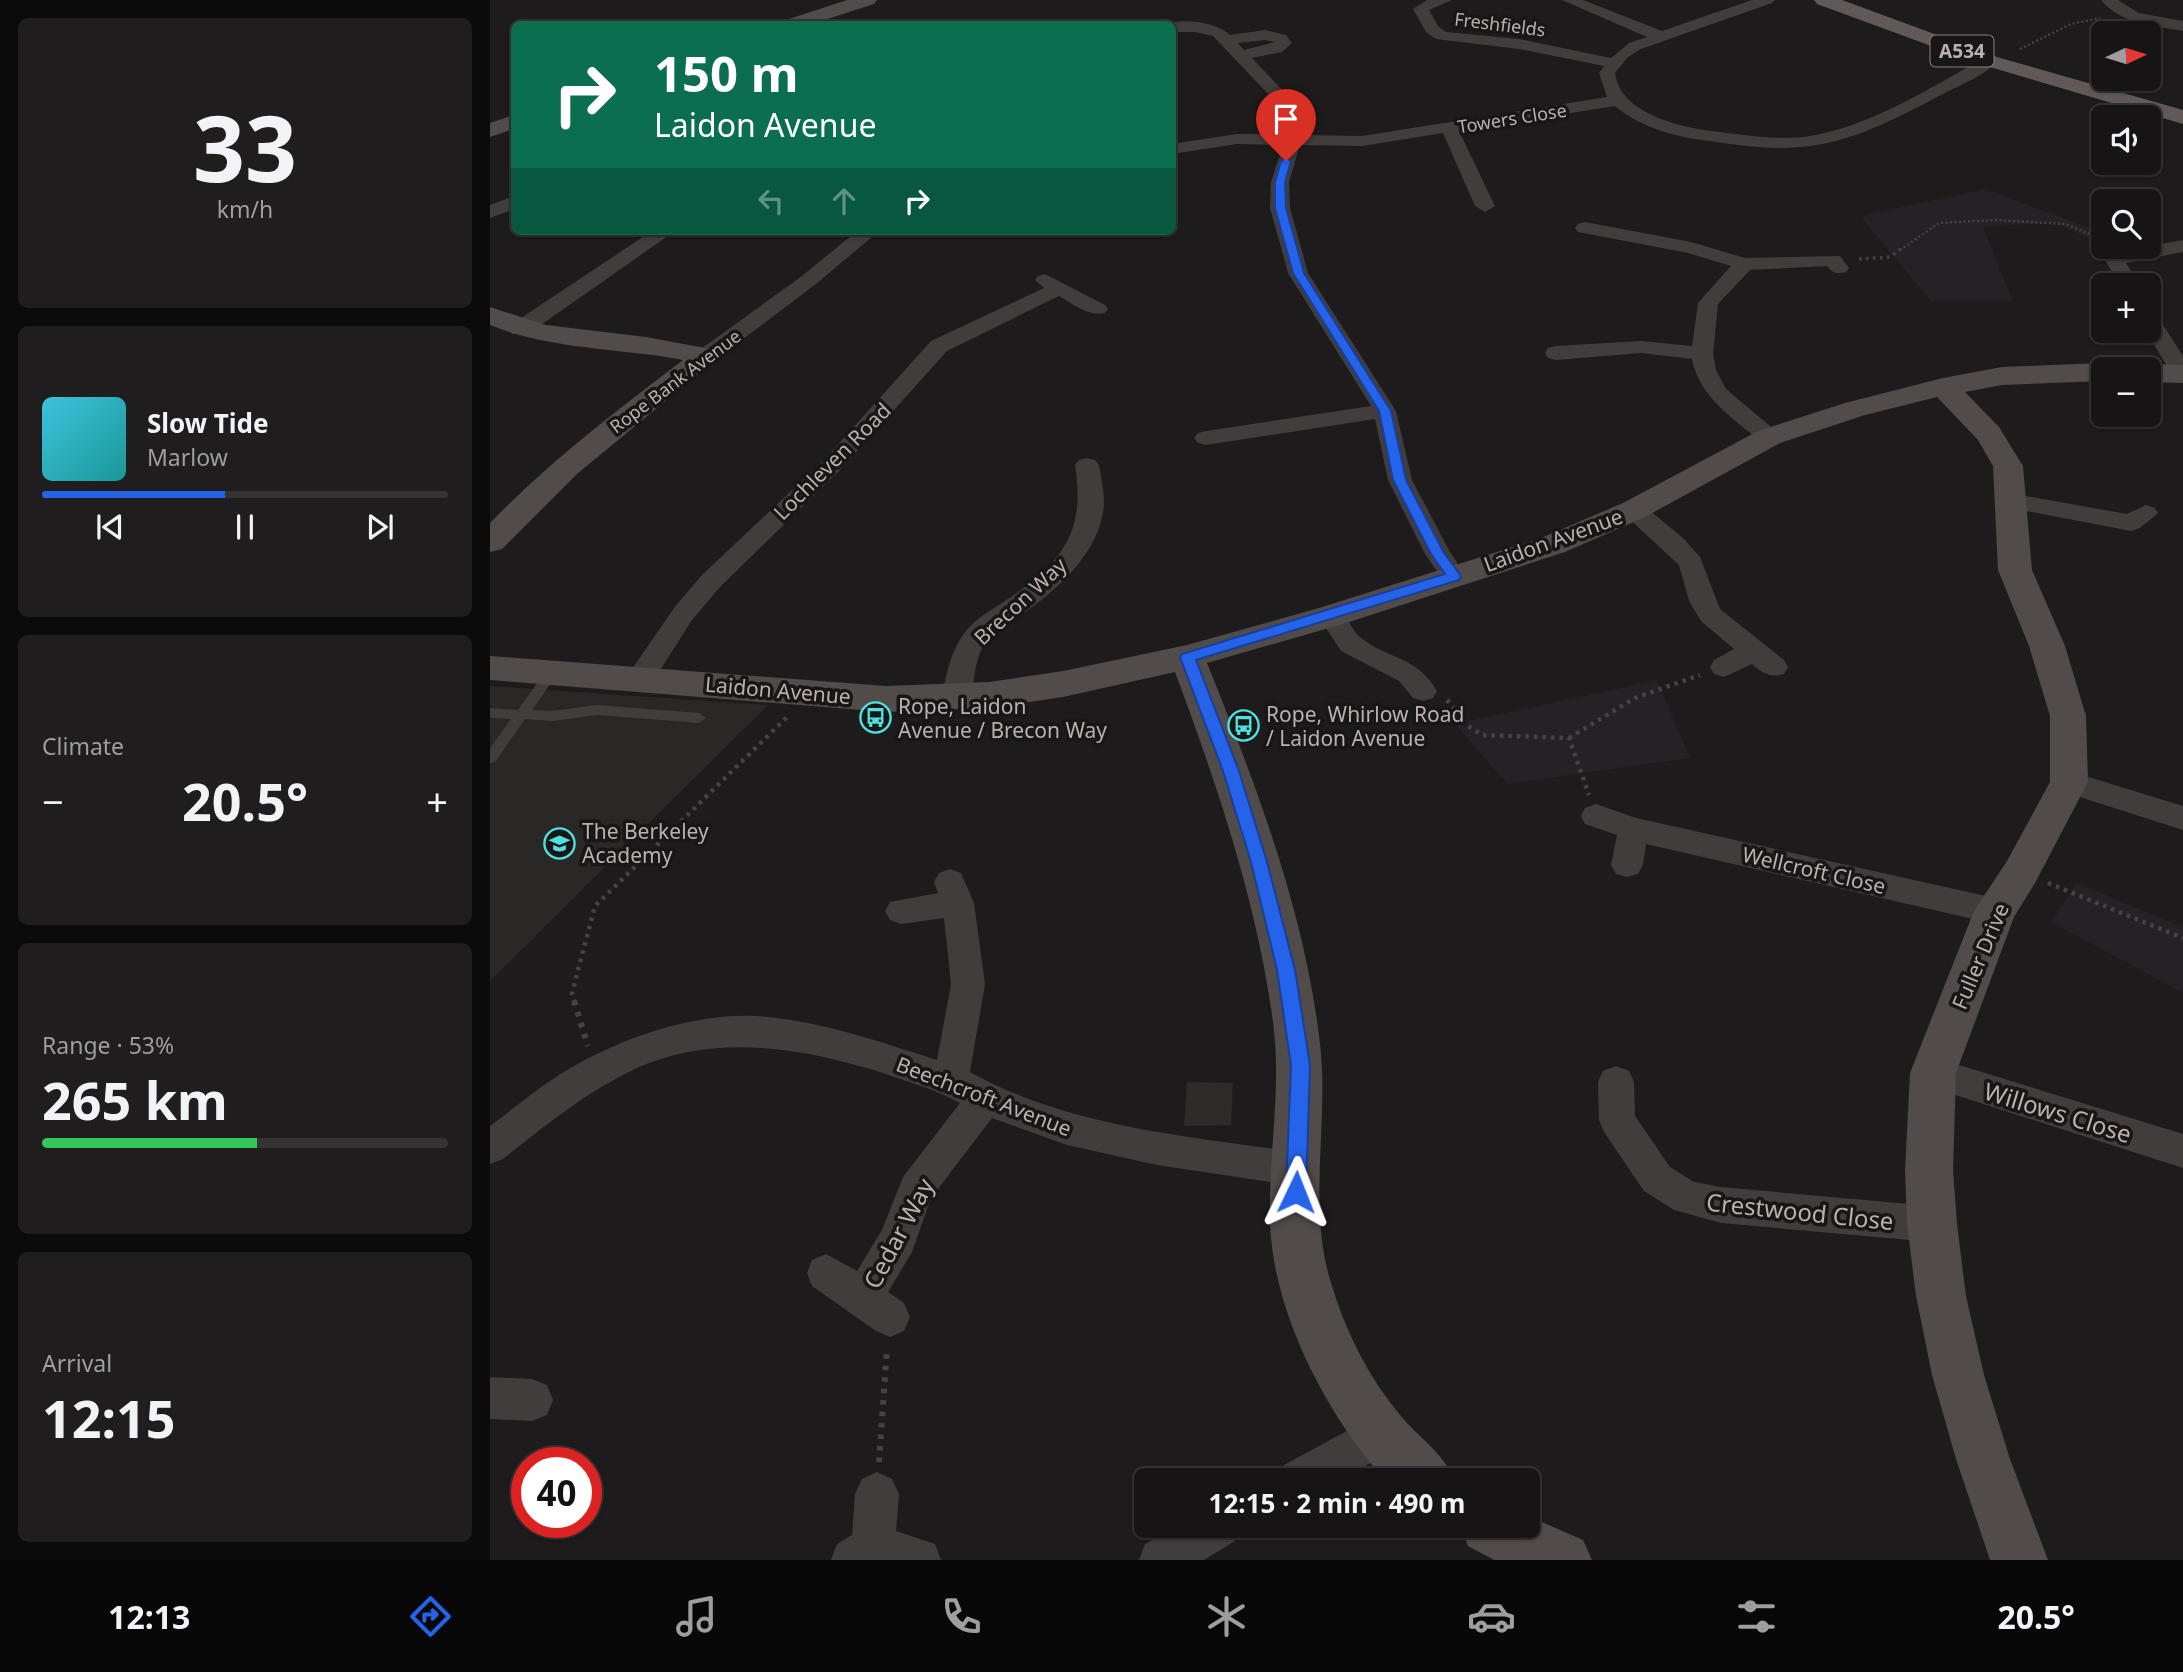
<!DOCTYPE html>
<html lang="en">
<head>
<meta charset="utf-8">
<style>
	body { margin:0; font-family:"Noto Sans",sans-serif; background:#1f1d1d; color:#f1f3f6; height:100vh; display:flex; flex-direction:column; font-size:26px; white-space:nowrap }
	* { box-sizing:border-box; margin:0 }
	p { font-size:23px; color:#9e9ea0 }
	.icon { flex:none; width:38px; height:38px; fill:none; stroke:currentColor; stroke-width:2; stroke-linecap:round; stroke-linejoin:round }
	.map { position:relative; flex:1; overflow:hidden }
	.sheet { display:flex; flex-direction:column; gap:18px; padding:18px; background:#0c0b0b; width:490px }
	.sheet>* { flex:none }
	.top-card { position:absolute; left:21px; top:21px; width:665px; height:214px; border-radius:10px; box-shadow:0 2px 5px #0004,0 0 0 2px #353334; background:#0b6e4f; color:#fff; overflow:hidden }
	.needle { width:46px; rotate:86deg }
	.fabs { position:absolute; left:1601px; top:21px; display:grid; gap:14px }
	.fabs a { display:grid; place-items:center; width:70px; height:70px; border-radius:10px; background:#161414; box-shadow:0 2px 5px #0004,0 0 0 2px #353334; font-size:35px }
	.speed { position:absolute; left:21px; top:1447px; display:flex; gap:14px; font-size:35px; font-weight:700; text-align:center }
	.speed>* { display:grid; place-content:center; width:91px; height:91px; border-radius:50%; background:#161414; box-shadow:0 2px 5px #0004,0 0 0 2px #353334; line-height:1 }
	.speed .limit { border:10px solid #d22; background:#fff; color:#111 }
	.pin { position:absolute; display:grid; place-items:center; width:60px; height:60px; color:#fff; margin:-72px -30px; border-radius:50% 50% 50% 0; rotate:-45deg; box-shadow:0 0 7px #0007 }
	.pin .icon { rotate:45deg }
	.me { position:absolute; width:77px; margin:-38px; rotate:2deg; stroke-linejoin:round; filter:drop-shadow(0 0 5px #0008) }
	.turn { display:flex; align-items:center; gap:24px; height:147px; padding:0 28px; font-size:32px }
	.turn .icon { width:91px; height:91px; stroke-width:2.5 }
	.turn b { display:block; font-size:49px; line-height:60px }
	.lanes { display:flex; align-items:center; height:66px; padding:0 28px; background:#0003; justify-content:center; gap:35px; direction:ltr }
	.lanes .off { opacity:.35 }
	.big { font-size:52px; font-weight:700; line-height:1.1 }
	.sheet .tile { flex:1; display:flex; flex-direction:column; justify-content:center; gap:10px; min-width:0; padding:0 24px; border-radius:10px; background:#1f1d1d }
	.sheet .dial { align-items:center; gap:0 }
	.dial b { font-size:91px; line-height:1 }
	.song { display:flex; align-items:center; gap:21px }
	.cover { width:84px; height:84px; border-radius:10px; background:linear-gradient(135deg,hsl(190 70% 55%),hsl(180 70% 35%)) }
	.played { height:7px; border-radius:4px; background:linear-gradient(90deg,#2563eb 45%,#353334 45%) }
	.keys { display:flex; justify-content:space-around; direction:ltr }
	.heat { display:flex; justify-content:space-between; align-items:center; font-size:38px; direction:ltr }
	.charge { height:10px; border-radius:5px; background:linear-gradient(90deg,#34c759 53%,#353334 0) }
	.trip { position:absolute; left:644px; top:1468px; width:406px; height:70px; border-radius:10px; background:#161414; box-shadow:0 2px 5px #0004,0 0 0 2px #353334; font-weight:700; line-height:70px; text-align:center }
	.tab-bar { display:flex; height:112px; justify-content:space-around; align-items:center; background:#090808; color:#9e9ea0 }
	.tab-bar .icon { width:49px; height:49px }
	.tab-bar .active { color:#2563eb }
	.tab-bar b { font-size:32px; color:#f1f3f6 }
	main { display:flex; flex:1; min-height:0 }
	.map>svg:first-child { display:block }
	.built { fill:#292827 }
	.green { fill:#242127 }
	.building { fill:#2d2c2b }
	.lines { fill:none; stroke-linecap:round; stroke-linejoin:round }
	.path-far3 { stroke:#484242; stroke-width:2.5; stroke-dasharray:2 2.5; stroke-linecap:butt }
	.path-far2 { stroke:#484242; stroke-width:3.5; stroke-dasharray:2.5 4.5; stroke-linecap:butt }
	.path-far1 { stroke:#484242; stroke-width:4.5; stroke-dasharray:3.5 5; stroke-linecap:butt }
	.path { stroke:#484242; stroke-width:6; stroke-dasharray:4.5 7; stroke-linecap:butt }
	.lane { fill:#413d3c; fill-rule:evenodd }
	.street { fill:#413d3c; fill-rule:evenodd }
	.secondary { fill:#514b4a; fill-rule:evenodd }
	.primary { fill:#605958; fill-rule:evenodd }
	.route { fill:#2563eb; stroke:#184099; stroke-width:2 }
	.labels { text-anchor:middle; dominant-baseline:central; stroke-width:7; stroke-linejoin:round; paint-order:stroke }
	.far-street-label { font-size:18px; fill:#bbafaf; stroke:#181616 }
	.shield { fill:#181616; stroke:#8a8181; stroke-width:2 }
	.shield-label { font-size:19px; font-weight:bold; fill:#bbafaf }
	.street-label { font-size:21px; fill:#bbafaf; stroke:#181616 }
	.poi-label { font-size:21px; fill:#bbafaf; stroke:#181616; text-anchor:start }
	.near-street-label { font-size:24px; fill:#bbafaf; stroke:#181616 }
</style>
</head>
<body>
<main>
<section class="sheet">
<div class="tile dial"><b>33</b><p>km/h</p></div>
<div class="tile">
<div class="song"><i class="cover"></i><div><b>Slow Tide</b><p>Marlow</p></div></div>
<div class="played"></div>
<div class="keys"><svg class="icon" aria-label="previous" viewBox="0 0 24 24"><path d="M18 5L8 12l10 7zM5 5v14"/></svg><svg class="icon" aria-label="pause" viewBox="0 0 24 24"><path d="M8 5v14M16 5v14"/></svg><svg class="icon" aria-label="next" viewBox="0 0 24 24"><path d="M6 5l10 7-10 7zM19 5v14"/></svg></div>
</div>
<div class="tile"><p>Climate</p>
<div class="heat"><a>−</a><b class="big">20.5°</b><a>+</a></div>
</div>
<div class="tile"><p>Range · 53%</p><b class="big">265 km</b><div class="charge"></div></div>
<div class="tile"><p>Arrival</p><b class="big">12:15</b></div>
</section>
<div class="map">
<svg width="1693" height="1560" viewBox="0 0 1693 1560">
	<rect width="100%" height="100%" fill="#1d1b1b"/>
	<path class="built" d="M0,686L278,705L0,981Z"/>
	<g class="green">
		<path d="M1495,189L1613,233V238L1606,242L1566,223L1493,227L1523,301H1441L1370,216Z"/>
		<path d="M1167,680L1200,758L1017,784L965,724Z"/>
		<path d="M1587,883L1693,927V993L1561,922Z"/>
	</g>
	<path class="building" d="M697,1082L743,1083L741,1125L694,1126Z"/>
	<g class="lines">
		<g class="path-far3">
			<path d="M1530,49L1581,24L1610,18"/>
			<path d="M1410,250L1449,223L1505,220L1575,224L1602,235"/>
		</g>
		<path class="path-far2" d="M1369,259L1400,257L1412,248"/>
		<g class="path-far1">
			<path d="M957,700L978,726L992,735L1079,738L1099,795"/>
			<path d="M1079,738L1145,698L1210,675"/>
			<path d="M1558,883L1693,938"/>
			<path d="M85,1003L82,993L105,906L297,717"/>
		</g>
		<g class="path">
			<path d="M84,1001L98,1046"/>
			<path d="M389,1462L397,1348"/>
		</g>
		<path class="lane" d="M62,667L69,672L42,710L63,711L107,705L209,713L216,718L209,723L107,715L63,721L35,719L5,762L0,763V748L21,719L0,718V708L28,710L57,669Z"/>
		<g class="street">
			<path d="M937,0H962L939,10L948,26L956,32L1029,39L1121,58L1139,43L1157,37L1072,0H1093L1172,31L1262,0H1285L1282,3L1151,49L1138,57L1125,73C1129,100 1154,113 1177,121C1199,129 1222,131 1245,134C1270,137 1295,140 1320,136C1381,126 1440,88 1494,58H1506L1508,61C1496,75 1470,85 1453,94C1409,117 1360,144 1309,147C1279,150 1248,145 1219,141C1186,137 1151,128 1125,106L969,131L1005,206L995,212L985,206L953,133L872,146L810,145L799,182L800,208L818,273L906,411L922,480L960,552L977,577L973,583L964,585L955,583L935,554L898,480L885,419L716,445L708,443L704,438L708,433L716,431L881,406L798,273L780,208L781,182L793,145L747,144L682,154V144L747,134H794L780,96L723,36L705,32H682V24H676C693,18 727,22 740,35L775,30L796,35L802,43L792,52L762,58L796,94L812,135L872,136L1117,97L1109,73L1114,66L1029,49L946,39L936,32L923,9ZM775,40L785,42L754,50L748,43Z"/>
			<path d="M1611,0H1628L1649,13L1693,21V31C1665,26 1630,24 1611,0Z"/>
			<path d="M24,196V209L0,218V205Z"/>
			<path d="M1095,222L1201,242L1255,258L1350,256L1359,268L1356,272C1347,274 1343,274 1337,266L1260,270L1228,304L1223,354L1226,370L1236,389L1287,432L1291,437L1287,442H1271C1243,418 1209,397 1202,359L1151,353L1066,360L1058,358L1055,353L1058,348L1066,346L1151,341L1202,346L1208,303L1241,266L1198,253L1088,232L1085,228L1088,224Z"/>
			<path d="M162,231H185L38,334H22L19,329L22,324Z"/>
			<path d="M367,231H389L326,284L224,361H208L205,356L208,351L312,276Z"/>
			<path d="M1693,240V252L1636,263L1650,285H1630L1607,247L1614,242V247H1627L1630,252Z"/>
			<path d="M555,274L615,305L618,309L615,313C599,317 583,304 569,296L457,351L350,470L230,587L202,620L160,686L150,689L140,686L136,679L140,672L184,608L212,575L334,460L441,341L554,288L545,280L548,276Z"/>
			<path d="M1659,312L1666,314L1693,356V379L1684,378L1656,331H1659Z"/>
			<path d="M597,458L605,460L609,465C611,477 614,490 614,503C612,548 572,586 538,610C524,621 506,629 495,644C482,661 487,686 476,705L466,708L456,705L452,698C456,675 460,652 475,632C486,618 503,609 518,599C572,562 596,533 585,465L589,460Z"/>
			<path d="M1519,493L1637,514L1656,505L1665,508L1668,513L1650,528L1641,531L1510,506L1507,501L1510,496Z"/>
			<path d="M1144,502L1153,505L1193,538L1210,557L1230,609L1294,660L1298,667L1294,674C1279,678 1273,673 1262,664L1234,677L1224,674L1220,667L1224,660L1244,649L1211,621L1199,601L1189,565L1135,515L1132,510L1135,505Z"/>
			<path d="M841,607C858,612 859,628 871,638C899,660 926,655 947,691L943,698L933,701L923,698L909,681L851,651L828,616L832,610Z"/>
			<path d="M1579,771L1693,806V830L1568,790L1564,782L1568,774Z"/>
			<path d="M1106,804L1146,818L1505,898L1516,902L1521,911L1516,920L1505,924L1156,844L1153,865L1148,874L1137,877L1126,874L1121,865L1127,835L1095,824L1091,816L1095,808Z"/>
			<path d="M460,869L471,873L484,903L495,984L480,1072C579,1127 696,1136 806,1152L819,1157L825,1169L819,1181L806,1186L667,1165L577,1145L502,1118L441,1198L422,1252L398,1292L414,1303L420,1317L414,1331L400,1337L386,1331L322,1286L317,1273L322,1260L336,1254L367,1271L392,1230L413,1177L470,1103C447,1090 421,1083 396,1074C315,1048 225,1032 145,1069C96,1092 55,1126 13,1159L0,1164V1126C23,1109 45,1090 69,1075C125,1040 199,1013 266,1016C328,1020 388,1041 447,1060L461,984L454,918L411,924L400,920L395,911L400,902L448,893L444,882L449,873Z"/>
			<path d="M1443,1057L1693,1134V1168L1431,1084L1425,1073L1431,1062Z"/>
			<path d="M1126,1066L1139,1071L1144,1082L1145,1116L1180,1167L1204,1182L1231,1187L1442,1206L1455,1211L1461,1224L1455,1237L1442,1242L1231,1223L1184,1210L1154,1191L1114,1132L1109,1120L1108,1082L1113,1071Z"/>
			<path d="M0,1377L42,1379L57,1385L63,1400L57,1415L42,1421L0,1419Z"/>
			<path d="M890,1413L905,1419L911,1434L905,1449L850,1480H788L794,1465Z"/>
			<path d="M387,1472L402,1479L409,1494L406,1531L445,1544L451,1560H341L347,1544L362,1535L365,1494L372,1479Z"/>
			<path d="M687,1526H752L745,1541L714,1560H649L655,1544Z"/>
		</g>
		<g class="secondary">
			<path d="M357,0H387L384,4L322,24H293L296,20Z"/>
			<path d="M24,115V129L0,137V123Z"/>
			<path d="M0,307L56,325L156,337L226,350L230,356L87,474L12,549L0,552V523C59,462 126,411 193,360C129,348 61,350 0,325Z"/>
			<path d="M1614,363L1626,369H1614V381L1512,385L1475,392L1509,427L1533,466L1542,570L1575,646L1596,716L1598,782L1545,883L1524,917L1466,1073L1463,1170L1467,1224L1476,1296L1494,1375L1520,1459L1558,1560H1500L1466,1459L1442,1375L1426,1296L1417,1224L1415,1170L1420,1073L1484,911L1517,861L1560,782V716L1539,646L1508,570L1503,466L1488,440L1447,397L1375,415L1290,443L1155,517L1075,552L853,624L717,663C766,785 815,912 830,1044C839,1121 818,1200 839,1276C854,1328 876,1374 911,1416C929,1438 954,1453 964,1480L894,1479C836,1414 783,1312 780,1223C778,1155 792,1090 783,1022C767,902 727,785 685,672L573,697L499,708L396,712L0,680V656L396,686L499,682L573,671L697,645L829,608L1051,538L1133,503L1268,431L1355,403L1453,378L1512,367Z"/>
			<path d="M1659,364L1693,365V383L1659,382V369H1647Z"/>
			<path d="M1038,1516L1093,1540L1102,1560H1004L978,1546L970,1526H1038Z"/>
		</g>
		<path class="primary" d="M1324,0H1352L1507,57L1693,110V124L1493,65L1327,4Z"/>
	</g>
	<path class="route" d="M796,158L801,161L795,182L796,208L814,273L901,411L916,480L954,553L971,576L969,580L706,660L749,771L777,862L805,970L820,1065L816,1192L813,1199L806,1202L799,1199L796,1192L801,1065L787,970L761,862L733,771L690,657L692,654L955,574L941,554L903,480L889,411L803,273L785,208V182L791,161Z"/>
	<defs>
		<symbol id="bus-ring" viewBox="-11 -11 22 22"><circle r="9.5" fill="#181616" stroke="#4ee1e0" stroke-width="1.5"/><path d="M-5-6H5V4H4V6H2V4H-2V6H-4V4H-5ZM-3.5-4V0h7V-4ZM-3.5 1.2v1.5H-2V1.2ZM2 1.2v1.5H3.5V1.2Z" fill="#4ee1e0"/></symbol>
		<symbol id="school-ring" viewBox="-11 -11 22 22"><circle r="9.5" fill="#181616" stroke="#4ee1e0" stroke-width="1.5"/><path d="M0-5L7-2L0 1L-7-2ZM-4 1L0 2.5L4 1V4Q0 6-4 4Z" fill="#4ee1e0"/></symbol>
	</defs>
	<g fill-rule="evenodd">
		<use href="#bus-ring" x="368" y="700" width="35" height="35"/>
		<use href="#bus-ring" x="736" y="708" width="35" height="35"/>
		<use href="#school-ring" x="52" y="826" width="35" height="35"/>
	</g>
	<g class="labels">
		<g class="far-street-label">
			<text transform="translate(1010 24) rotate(7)">Freshfields</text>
			<text transform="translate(1022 118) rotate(-9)">Towers Close</text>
			<text transform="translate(185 381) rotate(-37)">Rope Bank Avenue</text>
		</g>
		<rect class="shield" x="1440.5" y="35.5" width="63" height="31" rx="5"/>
		<g class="shield-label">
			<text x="1472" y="51">A534</text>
		</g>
		<g class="street-label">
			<text transform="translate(342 461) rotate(-45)">Lochleven Road</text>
			<text transform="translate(1063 540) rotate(-20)">Laidon Avenue</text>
			<text transform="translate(530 601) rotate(-43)">Brecon Way</text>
			<text transform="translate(288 690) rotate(5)">Laidon Avenue</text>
			<text transform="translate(1324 870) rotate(13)">Wellcroft Close</text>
			<text transform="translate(1490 956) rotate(-67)">Fuller Drive</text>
			<text transform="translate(494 1096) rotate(21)">Beechcroft Avenue</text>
		</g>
		<g class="poi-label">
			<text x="408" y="706">Rope, Laidon<tspan x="408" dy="24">Avenue / Brecon Way</tspan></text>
			<text x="776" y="714">Rope, Whirlow Road<tspan x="776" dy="24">/ Laidon Avenue</tspan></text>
			<text x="92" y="831">The Berkeley<tspan x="92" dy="24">Academy</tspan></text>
		</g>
		<g class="near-street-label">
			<text transform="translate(1568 1112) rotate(17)">Willows Close</text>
			<text transform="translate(1310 1211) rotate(6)">Crestwood Close</text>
			<text transform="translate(408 1233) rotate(-62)">Cedar Way</text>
		</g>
	</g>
</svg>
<div class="fabs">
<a><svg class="needle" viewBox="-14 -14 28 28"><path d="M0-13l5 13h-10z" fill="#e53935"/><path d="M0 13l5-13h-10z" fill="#9e9ea0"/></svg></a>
<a><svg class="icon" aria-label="sound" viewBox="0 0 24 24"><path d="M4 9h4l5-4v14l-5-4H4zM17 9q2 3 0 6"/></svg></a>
<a><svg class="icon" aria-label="search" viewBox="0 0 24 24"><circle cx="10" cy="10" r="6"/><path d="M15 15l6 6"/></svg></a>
<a>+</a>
<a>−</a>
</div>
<div class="speed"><div class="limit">40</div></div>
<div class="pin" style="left:796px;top:161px;background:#d93025"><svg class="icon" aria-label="arrive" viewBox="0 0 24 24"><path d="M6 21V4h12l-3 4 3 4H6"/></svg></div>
<svg class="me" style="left:806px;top:1192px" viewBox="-20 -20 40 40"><path d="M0-17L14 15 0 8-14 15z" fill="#2563eb" stroke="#fff" stroke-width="4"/></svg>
<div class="trip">12:15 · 2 min · 490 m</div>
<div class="top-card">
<div class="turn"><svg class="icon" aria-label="right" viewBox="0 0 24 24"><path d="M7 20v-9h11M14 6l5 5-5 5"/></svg><div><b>150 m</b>Laidon Avenue</div></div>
<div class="lanes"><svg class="icon off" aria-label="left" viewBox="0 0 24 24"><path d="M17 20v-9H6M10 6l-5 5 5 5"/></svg><svg class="icon off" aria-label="ahead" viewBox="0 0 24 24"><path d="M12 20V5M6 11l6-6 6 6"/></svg><svg class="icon" aria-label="right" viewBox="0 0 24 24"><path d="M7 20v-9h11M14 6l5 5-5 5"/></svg></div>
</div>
</div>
</main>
<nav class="tab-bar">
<b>12:13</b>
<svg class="icon active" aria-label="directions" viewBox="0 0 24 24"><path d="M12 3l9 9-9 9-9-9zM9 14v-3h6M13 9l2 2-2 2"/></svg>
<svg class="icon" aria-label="music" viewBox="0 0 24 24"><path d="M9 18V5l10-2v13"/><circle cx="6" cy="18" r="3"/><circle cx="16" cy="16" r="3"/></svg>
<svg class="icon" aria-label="phone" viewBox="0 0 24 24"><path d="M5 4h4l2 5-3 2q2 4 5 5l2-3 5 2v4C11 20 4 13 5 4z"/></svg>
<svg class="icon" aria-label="climate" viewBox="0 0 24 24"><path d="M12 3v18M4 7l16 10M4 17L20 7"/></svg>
<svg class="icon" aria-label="car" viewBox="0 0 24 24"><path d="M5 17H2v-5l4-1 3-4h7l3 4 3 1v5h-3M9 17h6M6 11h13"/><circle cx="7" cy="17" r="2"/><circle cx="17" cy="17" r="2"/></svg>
<svg class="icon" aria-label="filters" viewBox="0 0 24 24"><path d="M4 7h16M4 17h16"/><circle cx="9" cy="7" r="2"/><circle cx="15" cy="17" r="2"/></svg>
<b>20.5°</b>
</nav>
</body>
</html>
